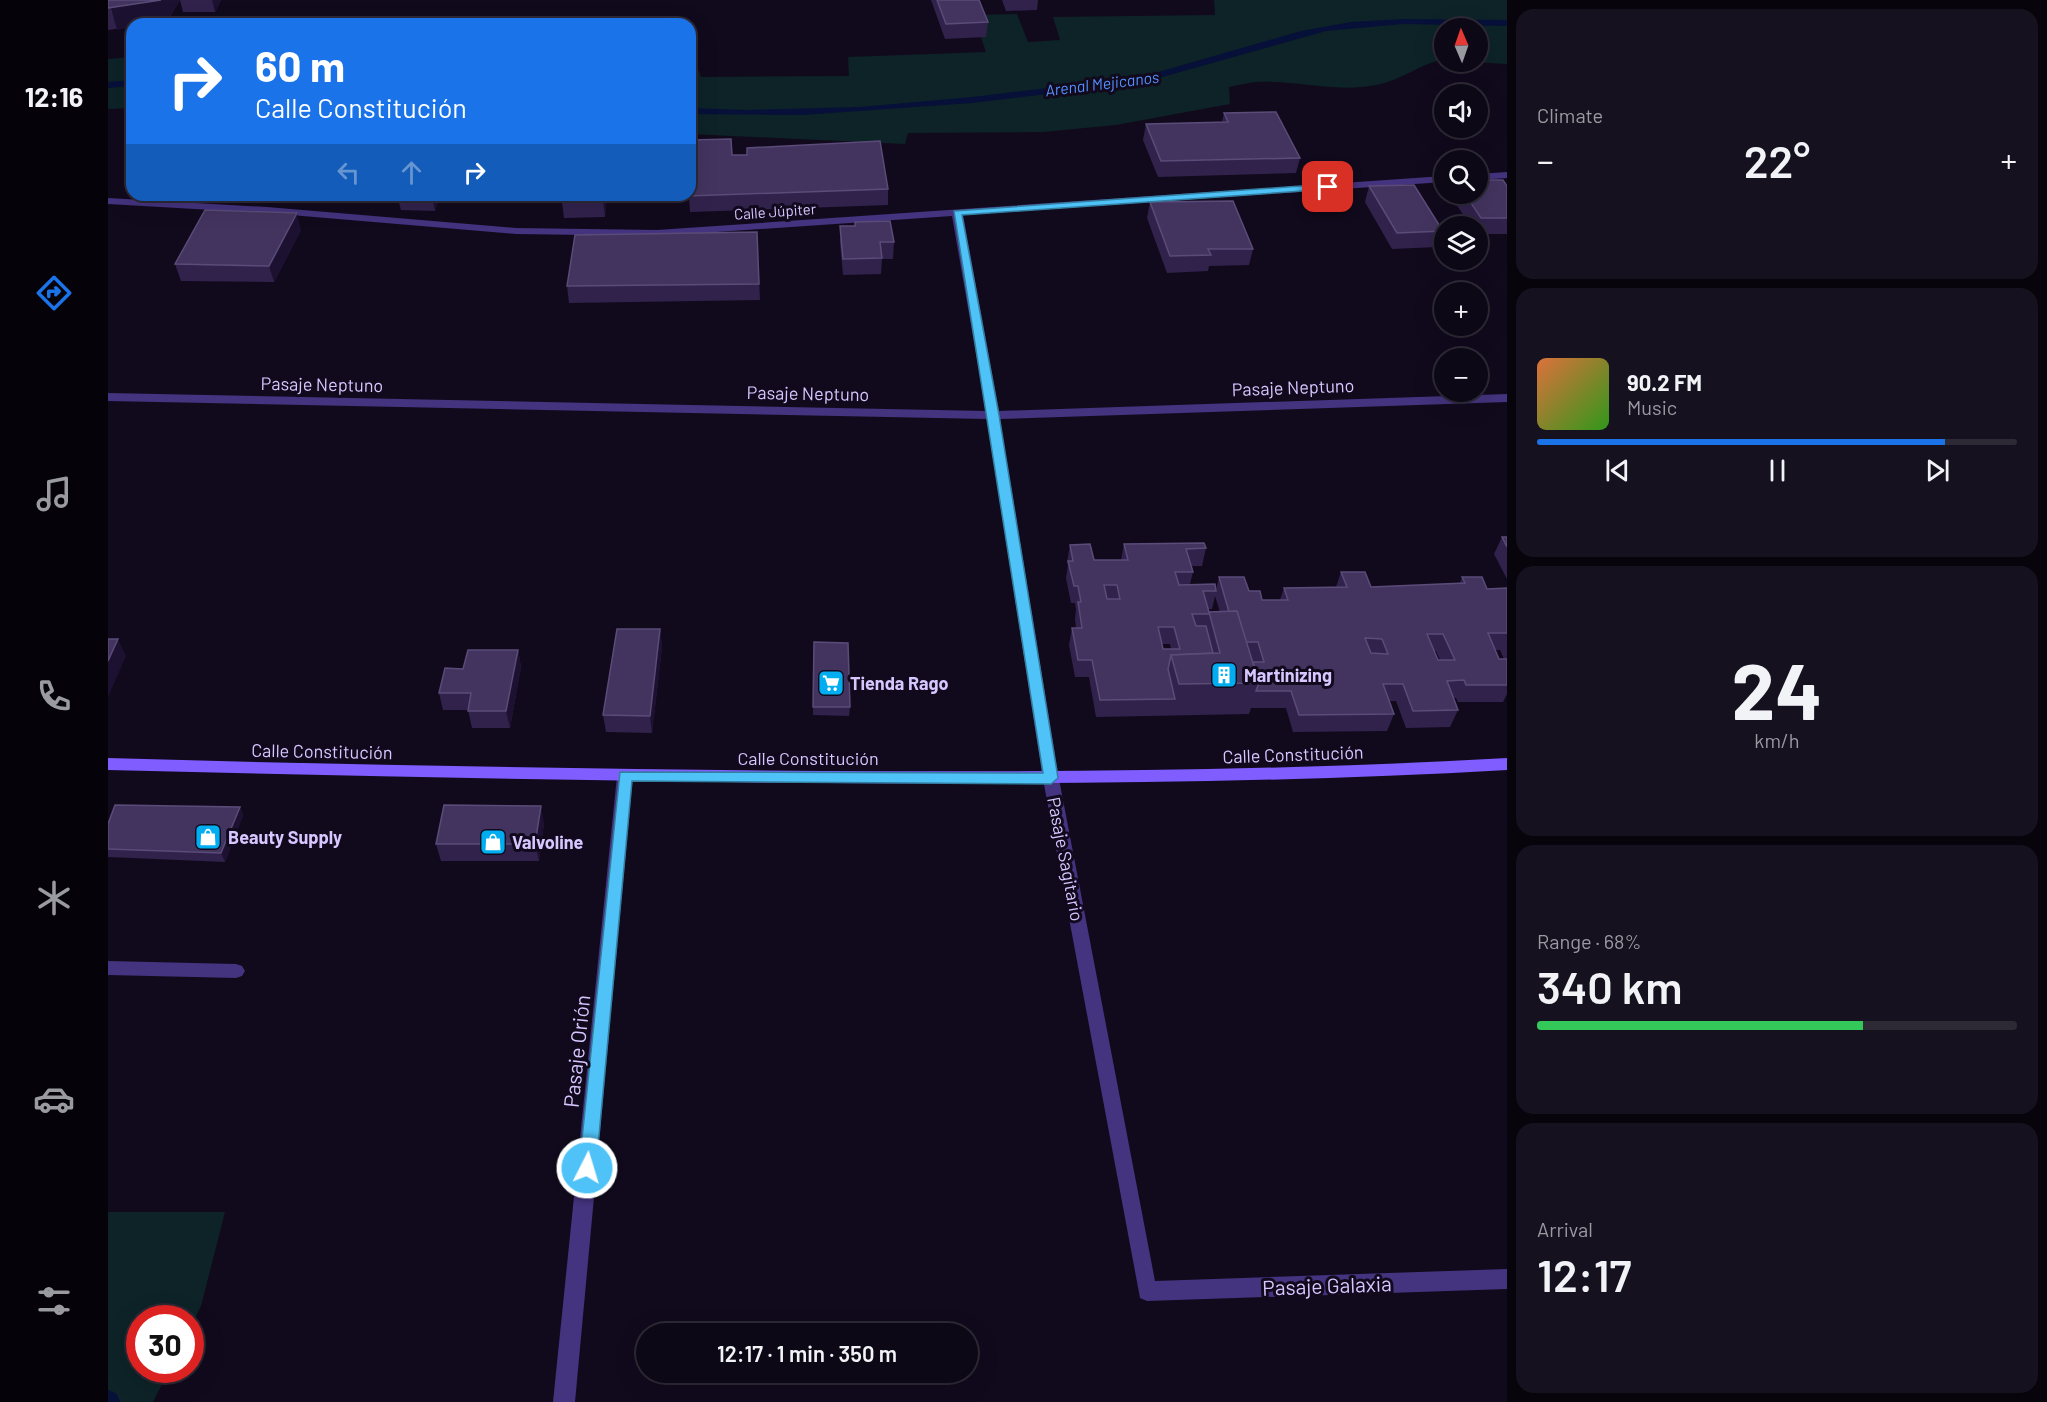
<!DOCTYPE html>
<html lang="en">
<head>
<meta charset="utf-8">
<style>
	body { margin:0; font-family:Barlow,sans-serif; background:#16111f; color:#f1f3f6; height:100vh; display:flex; flex-direction:column; font-size:22px; white-space:nowrap }
	* { box-sizing:border-box; margin:0 }
	p { font-size:20px; color:#9a9aa1 }
	.icon { flex:none; width:33px; height:33px; fill:none; stroke:currentColor; stroke-width:2; stroke-linecap:round; stroke-linejoin:round }
	.map { position:relative; flex:1; overflow:hidden }
	.drawer { display:flex; flex-direction:column; gap:9px; padding:9px; background:#07040c; width:540px }
	.drawer>* { flex:none }
	.guide { position:absolute; left:18px; top:18px; width:570px; height:183px; border-radius:18px; box-shadow:0 6px 24px #0002,0 0 0 2px #2d2935; background:#1a73e8; color:#fff; overflow:hidden }
	.needle { width:39px; rotate:358deg }
	.buttons { position:absolute; left:1326px; top:18px; display:grid; gap:12px }
	.buttons a { display:grid; place-items:center; width:54px; height:54px; border-radius:50%; background:#0d0816; box-shadow:0 6px 24px #0002,0 0 0 2px #2d2935; font-size:30px }
	.speed { position:absolute; left:18px; top:1305px; display:flex; gap:12px; font-size:30px; font-weight:700; text-align:center }
	.speed>* { display:grid; place-content:center; width:78px; height:78px; border-radius:50%; background:#0d0816; box-shadow:0 6px 24px #0002,0 0 0 2px #2d2935; line-height:1 }
	.speed .limit { border:9px solid #d22; background:#fff; color:#111 }
	.pin { position:absolute; display:grid; place-items:center; width:51px; height:51px; color:#fff; margin:-26px; border-radius:12px; box-shadow:0 3px 9px #0006 }
	.me { position:absolute; width:66px; margin:-33px; rotate:5deg; stroke-linejoin:round; filter:drop-shadow(0 0 4px #0008) }
	.turn { display:flex; align-items:center; gap:21px; height:126px; padding:0 30px; font-size:27px }
	.turn .icon { width:78px; height:78px; stroke-width:2.5 }
	.turn b { display:block; font-size:42px; line-height:51px }
	.lanes { display:flex; align-items:center; height:57px; padding:0 30px; background:#0003; justify-content:center; gap:30px; direction:ltr }
	.lanes .off { opacity:.35 }
	.big { font-size:45px; font-weight:600; line-height:1.1 }
	.drawer .widget { flex:1; display:flex; flex-direction:column; justify-content:center; gap:9px; min-width:0; padding:0 21px; border-radius:18px; background:#16111f }
	.drawer .dial { align-items:center; gap:0 }
	.dial b { font-size:78px; line-height:1 }
	.song { display:flex; align-items:center; gap:18px }
	.cover { width:72px; height:72px; border-radius:9px; background:linear-gradient(135deg,hsl(20 70% 55%),hsl(110 70% 35%)) }
	.played { height:6px; border-radius:3px; background:linear-gradient(90deg,#1a73e8 85%,#2d2935 85%) }
	.keys { display:flex; justify-content:space-around; direction:ltr }
	.heat { display:flex; justify-content:space-between; align-items:center; font-size:33px; direction:ltr }
	.charge { height:9px; border-radius:4px; background:linear-gradient(90deg,#34c759 68%,#2d2935 0) }
	.trip { position:absolute; left:528px; top:1323px; width:342px; height:60px; border-radius:30px; background:#0d0816; box-shadow:0 6px 24px #0002,0 0 0 2px #2d2935; font-weight:600; line-height:60px; text-align:center }
	main { display:flex; flex:1; min-height:0 }
	.dock { display:flex; flex-direction:column; width:108px; justify-content:space-around; align-items:center; background:#050309; color:#9a9aa1 }
	.dock .icon { width:42px; height:42px }
	.dock .on { color:#1a73e8 }
	.dock b { font-size:27px; color:#f1f3f6 }
	.map>svg:first-child { display:block }
	.green { fill:#0d2327 }
	.lines { fill:none; stroke-linecap:round; stroke-linejoin:round }
	.stream { fill:#071039; fill-rule:evenodd }
	.service { fill:#44337e; fill-rule:evenodd }
	.minor { fill:#44337e; fill-rule:evenodd }
	.secondary { fill:#7f5dff; fill-rule:evenodd }
	.wall { fill:#31224c; fill-rule:evenodd }
	.shaded-wall { fill:#1d1131 }
	.building { fill:#43345f; stroke:#5a4b78; stroke-width:1.5; fill-rule:evenodd }
	.route { fill:#4fc3f7; stroke:#337fa1; stroke-width:1.5 }
	.labels { text-anchor:middle; dominant-baseline:central; stroke-width:6; stroke-linejoin:round; paint-order:stroke }
	.far-street-label { font-size:15px; fill:#d7c6ff; stroke:#110a1d }
	.far-water-label { font-size:16px; font-style:italic; fill:#5491ff; stroke:#110a1d }
	.street-label { font-size:18px; fill:#d7c6ff; stroke:#110a1d }
	.poi-label { font-size:18px; font-weight:bold; fill:#d7c6ff; stroke:#110a1d; text-anchor:start }
	.near-street-label { font-size:21px; fill:#d7c6ff; stroke:#110a1d }
</style>
</head>
<body>
<main>
<nav class="dock">
<b>12:16</b>
<svg class="icon on" aria-label="directions" viewBox="0 0 24 24"><path d="M12 3l9 9-9 9-9-9zM9 14v-3h6M13 9l2 2-2 2"/></svg>
<svg class="icon" aria-label="music" viewBox="0 0 24 24"><path d="M9 18V5l10-2v13"/><circle cx="6" cy="18" r="3"/><circle cx="16" cy="16" r="3"/></svg>
<svg class="icon" aria-label="phone" viewBox="0 0 24 24"><path d="M5 4h4l2 5-3 2q2 4 5 5l2-3 5 2v4C11 20 4 13 5 4z"/></svg>
<svg class="icon" aria-label="climate" viewBox="0 0 24 24"><path d="M12 3v18M4 7l16 10M4 17L20 7"/></svg>
<svg class="icon" aria-label="car" viewBox="0 0 24 24"><path d="M5 17H2v-5l4-1 3-4h7l3 4 3 1v5h-3M9 17h6M6 11h13"/><circle cx="7" cy="17" r="2"/><circle cx="17" cy="17" r="2"/></svg>
<svg class="icon" aria-label="filters" viewBox="0 0 24 24"><path d="M4 7h16M4 17h16"/><circle cx="9" cy="7" r="2"/><circle cx="15" cy="17" r="2"/></svg>
</nav>
<div class="map">
<svg width="1399" height="1402" viewBox="0 0 1399 1402">
	<rect width="100%" height="100%" fill="#110a1d"/>
	<g class="green">
		<path d="M1106,0H1399V64L1362,62H1370V28H1336V59C1312,64 1292,81 1268,85C1227,93 1187,80 1148,82C1139,83 1130,85 1121,87L1122,104L1008,125L935,132L800,133L797,144L582,134V70L591,71L593,77L741,76L740,57L878,52L865,15L909,14L920,42L952,40L945,17L1107,15Z"/>
		<path d="M24,57V108L0,109V59Z"/>
		<path d="M0,1212H117L93,1306L83,1326L82,1318H32V1370H61L45,1402H0Z"/>
	</g>
	<g class="lines">
		<g class="stream">
			<path d="M1295,19L1399,20V26L1295,24L1218,31L1033,83L864,103L695,115L582,114V108L639,110L752,107L864,97L1033,77L1193,31L1243,22Z"/>
			<path d="M24,80V86L0,88V82Z"/>
			<path d="M0,1390L9,1394L12,1402H0Z"/>
		</g>
		<path class="service" d="M0,961L128,964L134,966L137,971L134,976L128,978L0,975Z"/>
		<g class="minor">
			<path d="M1399,172V178L1370,180V174Z"/>
			<path d="M1336,176V182L855,215L891,411L1399,394V402L892,419L951,779L1047,1281L1399,1269V1289L1039,1301L1032,1298L935,779L879,419L0,401V393L878,411L844,216L549,236L408,234L159,213L0,204V198L159,207L408,228L549,230Z"/>
			<path d="M517,770L523,772L525,776L467,1402H445L509,776L511,772Z"/>
		</g>
		<path class="secondary" d="M0,758C239,765 478,769 717,771C945,772 1172,771 1399,758V770C1172,783 945,784 717,783C478,781 239,776 0,770Z"/>
	</g>
	<g class="wall">
		<path d="M0,0H113L107,12H75L72,0L59,22L24,24V27L0,30Z"/>
		<path d="M823,0H872H871L880,22L878,37L837,39Z"/>
		<path d="M894,0H930L929,10L898,11Z"/>
		<path d="M1116,113L1192,158L1188,173L1050,177L1035,140L1038,124L1114,122Z"/>
		<path d="M624,155L780,189V205L582,212L581,196Z"/>
		<path d="M1261,186L1335,231L1329,247L1284,249L1257,202Z"/>
		<path d="M1399,186V234H1370V226H1363L1343,197L1344,194H1370Z"/>
		<path d="M173,195H213L212,198H173Z"/>
		<path d="M289,195H332L327,211L293,210Z"/>
		<path d="M499,195L497,217L456,218L454,202Z"/>
		<path d="M1042,202L1145,249L1141,265L1101,266L1100,271L1059,273L1039,218Z"/>
		<path d="M747,222L786,242L785,259H774L773,274L735,275L732,243V226H747Z"/>
		<path d="M193,230L166,282L73,281L67,264Z"/>
		<path d="M649,232L652,300L461,303L459,286Z"/>
		<path d="M1394,537H1399V579L1386,554Z"/>
		<path d="M1016,544L1098,548L1094,566H1083L1085,572L1082,584L1108,590L1111,577L1141,591L1154,600H1172L1176,588L1228,587L1233,572L1263,587L1352,583L1354,577L1379,589L1399,588V694L1395,702H1350L1348,698H1345L1350,710L1342,727L1298,728L1288,701H1281L1286,714L1279,731L1185,732L1178,708H1143L1141,714L988,717L981,677H967L961,645L964,628H968L967,619L968,610L967,603H963L958,578L960,565L959,562L962,545L986,560H1013ZM1107,596L1112,612H1101L1100,609H1104ZM1054,644H1062L1063,649H1055ZM1387,650H1392L1396,659H1391ZM1326,651H1328L1332,660H1330Z"/>
		<path d="M552,629L554,647L544,733L498,732L495,715Z"/>
		<path d="M706,642L742,707L741,716L705,715Z"/>
		<path d="M410,650L413,667L402,728H364L360,710H335L331,693L355,669Z"/>
		<path d="M132,807L135,815L117,862L0,857V824Z"/>
		<path d="M436,823L431,861H333L328,844Z"/>
	</g>
	<g class="shaded-wall">
		<path d="M53,0H72L59,22L46,24H24V27L9,30L3,8Z"/>
		<path d="M104,0H113L107,12Z"/>
		<path d="M324,195H332L327,211Z"/>
		<path d="M496,195H499L497,217L495,201Z"/>
		<path d="M189,213L193,230L166,282L161,266Z"/>
		<path d="M552,629L554,647L544,733L542,716Z"/>
		<path d="M10,639L18,656L0,697V661Z"/>
		<path d="M410,650L413,667L402,728L398,711Z"/>
		<path d="M433,806L436,823L431,861L427,844Z"/>
		<path d="M132,807L135,815L117,862L113,853Z"/>
	</g>
	<g class="building">
		<path d="M0,0H53L0,8Z"/>
		<path d="M829,0H871L880,22L838,24Z"/>
		<path d="M1168,112L1192,158L1053,161L1038,124L1120,122L1116,113Z"/>
		<path d="M623,139L624,155H639V148L772,141L780,189L581,196L582,195L583,140Z"/>
		<path d="M1370,180H1395L1399,186V218H1373L1357,194H1370Z"/>
		<path d="M1306,185L1335,231L1289,233L1261,186Z"/>
		<path d="M455,195H496L495,201L454,202Z"/>
		<path d="M1125,201L1145,249H1100L1103,255L1062,256L1042,202Z"/>
		<path d="M97,210L189,213L161,266L67,264Z"/>
		<path d="M782,221L786,242H772L774,258L735,259L732,226H747V222Z"/>
		<path d="M649,232L651,284L459,286L467,235Z"/>
		<path d="M1394,537H1399V547Z"/>
		<path d="M1096,543L1098,548L1078,549L1085,572H1067L1071,585L1107,584L1108,591H1095L1101,612V614H1084L1088,626H1098L1105,653L1063,655L1060,669L1067,699L992,700L984,660H970L964,628H974L970,602H973L970,586H966L960,561H965L962,545L982,544L986,560H1020L1016,544ZM996,585H1009L1012,599H999ZM1050,627H1066L1072,649H1055Z"/>
		<path d="M1233,572H1257L1263,587L1357,583L1354,577H1374L1379,589L1399,588V633H1380L1391,659H1399V685H1358L1356,680L1339,681L1350,710L1305,711L1295,684H1275L1286,714L1191,715L1183,691H1148L1151,683L1145,662H1156L1150,642H1138L1129,611L1121,612L1111,577H1136L1141,591H1152L1154,600H1180L1176,588L1239,587ZM1319,634H1335L1347,660H1330ZM1257,638L1274,639L1280,654L1263,653Z"/>
		<path d="M1129,611L1151,683L1071,684L1063,655L1112,653L1101,612Z"/>
		<path d="M509,629H552L542,716L495,715Z"/>
		<path d="M0,639H10L0,661Z"/>
		<path d="M706,642L740,643L742,707H705Z"/>
		<path d="M360,650H410L398,711H360L363,693H331L337,668L355,669Z"/>
		<path d="M7,805L132,807L113,853L0,849V824Z"/>
		<path d="M336,805L433,806L427,844H328Z"/>
	</g>
	<path class="route" d="M1220,184L1225,187L1224,189L854,215L891,415L950,778L943,784L524,781L488,1168L485,1174L479,1176L473,1174L471,1168L512,772L935,773L846,211Z"/>
	<defs>
		<symbol id="building-square" viewBox="-11 -11 22 22"><rect x="-9" y="-9" width="18" height="18" rx="4" fill="#00adf1" stroke="#110a1d"/><path d="M-4-6H4V6H1V3H-1V6H-4ZM-2.5-4.3h1.7v1.8h-1.7ZM.8-4.3h1.7v1.8H.8ZM-2.5-1h1.7V.8h-1.7ZM.8-1h1.7V.8H.8Z" fill="#fff"/></symbol>
		<symbol id="supermarket-square" viewBox="-11 -11 22 22"><rect x="-9" y="-9" width="18" height="18" rx="4" fill="#00adf1" stroke="#110a1d"/><path d="M-6-5.5h2.5l.6 2H6L4.5 2H-2.5L-4.4-4H-6ZM-1.5 3.2a1.3 1.3 0 1 0 .1 0ZM3 3.2a1.3 1.3 0 1 0 .1 0Z" fill="#fff"/></symbol>
		<symbol id="shop-square" viewBox="-11 -11 22 22"><rect x="-9" y="-9" width="18" height="18" rx="4" fill="#00adf1" stroke="#110a1d"/><path d="M-5-2.5h2.3a2.7 3.5 0 0 1 5.4 0H5L5.5 6h-11ZM-1.5-2.5h3a1.5 2.3 0 0 0-3 0Z" fill="#fff"/></symbol>
	</defs>
	<g fill-rule="evenodd">
		<use href="#building-square" x="1101" y="660" width="30" height="30"/>
		<use href="#supermarket-square" x="708" y="668" width="30" height="30"/>
		<use href="#shop-square" x="85" y="822" width="30" height="30"/>
		<use href="#shop-square" x="370" y="827" width="30" height="30"/>
	</g>
	<g class="labels">
		<g class="far-street-label">
			<text transform="translate(667 211) rotate(-4)">Calle Júpiter</text>
		</g>
		<g class="far-water-label">
			<text transform="translate(994 83) rotate(-7)">Arenal Mejicanos</text>
		</g>
		<g class="street-label">
			<text transform="translate(214 384) rotate(1)">Pasaje Neptuno</text>
			<text transform="translate(1185 387) rotate(-2)">Pasaje Neptuno</text>
			<text transform="translate(700 393) rotate(1)">Pasaje Neptuno</text>
			<text transform="translate(214 751) rotate(1)">Calle Constitución</text>
			<text transform="translate(1185 754) rotate(-2)">Calle Constitución</text>
			<text x="700" y="758">Calle Constitución</text>
			<text transform="translate(958 859) rotate(79)">Pasaje Sagitario</text>
		</g>
		<g class="poi-label">
			<text x="1136" y="675">Martinizing</text>
			<text x="742" y="683">Tienda Rago</text>
			<text x="120" y="837">Beauty Supply</text>
			<text x="404" y="842">Valvoline</text>
		</g>
		<g class="near-street-label">
			<text transform="translate(468 1051) rotate(-84)">Pasaje Orión</text>
			<text transform="translate(1219 1285) rotate(-2)">Pasaje Galaxia</text>
		</g>
	</g>
</svg>
<div class="buttons">
<a><svg class="needle" viewBox="-14 -14 28 28"><path d="M0-13l5 13h-10z" fill="#e53935"/><path d="M0 13l5-13h-10z" fill="#9a9aa1"/></svg></a>
<a><svg class="icon" aria-label="sound" viewBox="0 0 24 24"><path d="M4 9h4l5-4v14l-5-4H4zM17 9q2 3 0 6"/></svg></a>
<a><svg class="icon" aria-label="search" viewBox="0 0 24 24"><circle cx="10" cy="10" r="6"/><path d="M15 15l6 6"/></svg></a>
<a><svg class="icon" aria-label="layers" viewBox="0 0 24 24"><path d="M12 4l9 5-9 5-9-5zM3 14l9 5 9-5"/></svg></a>
<a>+</a>
<a>−</a>
</div>
<div class="speed"><div class="limit">30</div></div>
<div class="pin" style="left:1220px;top:187px;background:#d93025"><svg class="icon" aria-label="arrive" viewBox="0 0 24 24"><path d="M6 21V4h12l-3 4 3 4H6"/></svg></div>
<svg class="me" style="left:479px;top:1168px" viewBox="-20 -20 40 40"><circle r="17" fill="#4fc3f7" stroke="#fff" stroke-width="3"/><path d="M0-11L8 9 0 5-8 9z" fill="#fff"/></svg>
<div class="trip">12:17 · 1 min · 350 m</div>
<div class="guide">
<div class="turn"><svg class="icon" aria-label="right" viewBox="0 0 24 24"><path d="M7 20v-9h11M14 6l5 5-5 5"/></svg><div><b>60 m</b>Calle Constitución</div></div>
<div class="lanes"><svg class="icon off" aria-label="left" viewBox="0 0 24 24"><path d="M17 20v-9H6M10 6l-5 5 5 5"/></svg><svg class="icon off" aria-label="ahead" viewBox="0 0 24 24"><path d="M12 20V5M6 11l6-6 6 6"/></svg><svg class="icon" aria-label="right" viewBox="0 0 24 24"><path d="M7 20v-9h11M14 6l5 5-5 5"/></svg></div>
</div>
</div>
<section class="drawer">
<div class="widget"><p>Climate</p>
<div class="heat"><a>−</a><b class="big">22°</b><a>+</a></div>
</div>
<div class="widget">
<div class="song"><i class="cover"></i><div><b>90.2 FM</b><p>Music</p></div></div>
<div class="played"></div>
<div class="keys"><svg class="icon" aria-label="previous" viewBox="0 0 24 24"><path d="M18 5L8 12l10 7zM5 5v14"/></svg><svg class="icon" aria-label="pause" viewBox="0 0 24 24"><path d="M8 5v14M16 5v14"/></svg><svg class="icon" aria-label="next" viewBox="0 0 24 24"><path d="M6 5l10 7-10 7zM19 5v14"/></svg></div>
</div>
<div class="widget dial"><b>24</b><p>km/h</p></div>
<div class="widget"><p>Range · 68%</p><b class="big">340 km</b><div class="charge"></div></div>
<div class="widget"><p>Arrival</p><b class="big">12:17</b></div>
</section>
</main>
</body>
</html>
